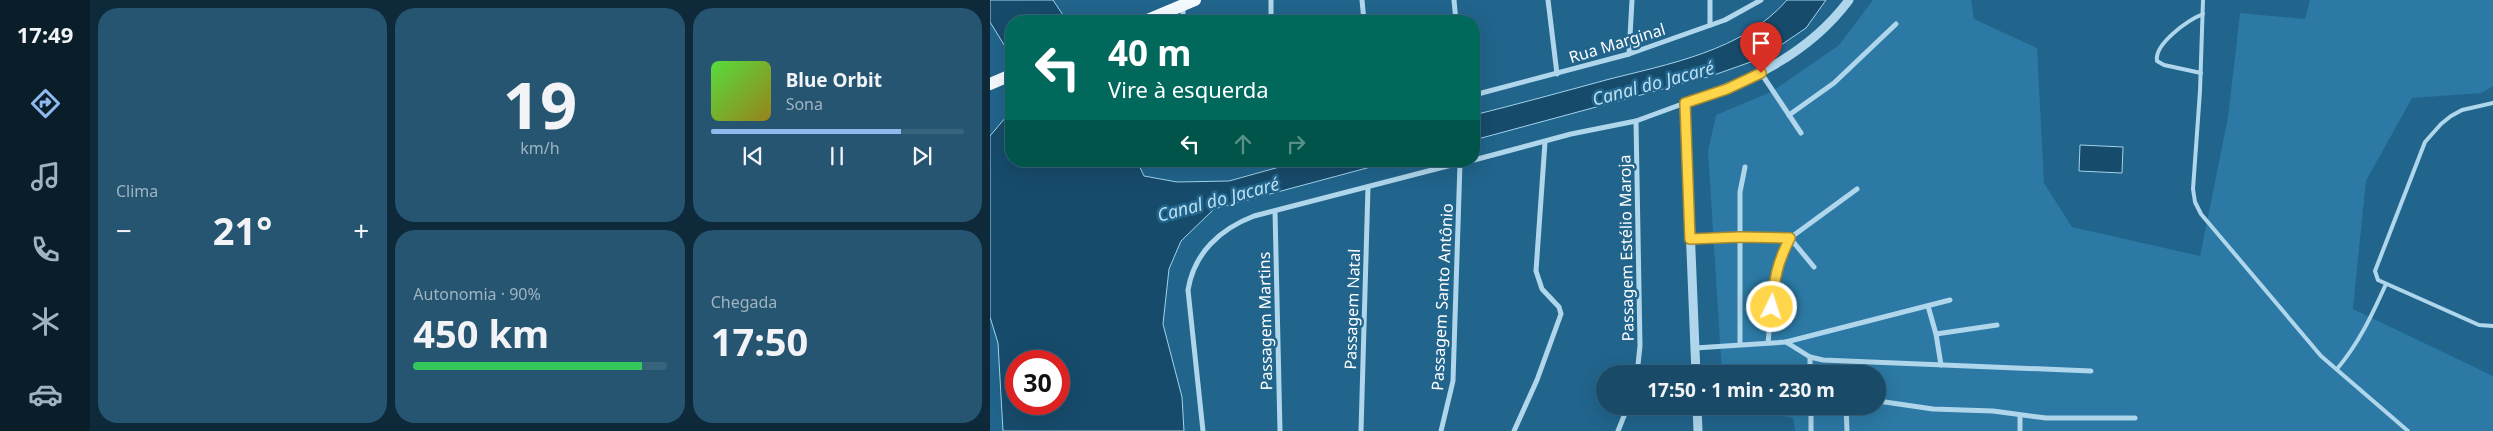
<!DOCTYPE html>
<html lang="pt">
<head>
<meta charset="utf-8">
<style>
	body { margin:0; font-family:"Noto Sans",sans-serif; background:#265571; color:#f1f3f6; height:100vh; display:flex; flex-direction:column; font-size:19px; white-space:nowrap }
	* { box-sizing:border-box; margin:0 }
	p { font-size:16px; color:#9fb3c0 }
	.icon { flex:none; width:28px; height:28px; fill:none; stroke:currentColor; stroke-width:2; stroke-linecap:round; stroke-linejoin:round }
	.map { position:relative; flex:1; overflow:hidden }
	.details { display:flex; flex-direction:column; gap:8px; padding:8px; background:#0e293a; width:900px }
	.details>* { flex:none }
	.banner { position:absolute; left:15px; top:15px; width:475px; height:152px; border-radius:20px; box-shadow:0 5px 20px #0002,0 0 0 1px #37637d; background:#00695c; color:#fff; overflow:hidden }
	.speed { position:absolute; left:15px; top:350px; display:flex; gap:10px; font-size:25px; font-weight:700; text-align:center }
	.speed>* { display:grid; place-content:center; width:65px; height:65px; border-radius:50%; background:#194b69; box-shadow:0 5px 20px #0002,0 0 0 1px #37637d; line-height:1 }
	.speed .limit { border:8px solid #d22; background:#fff; color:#111 }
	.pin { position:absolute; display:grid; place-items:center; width:42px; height:42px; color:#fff; margin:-51px -21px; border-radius:50% 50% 50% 0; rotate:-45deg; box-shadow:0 0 5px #0007 }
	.pin .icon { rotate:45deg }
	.me { position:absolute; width:55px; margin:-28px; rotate:4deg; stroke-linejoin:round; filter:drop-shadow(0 0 4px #0008) }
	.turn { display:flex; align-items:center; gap:18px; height:105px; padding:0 20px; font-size:22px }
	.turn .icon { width:65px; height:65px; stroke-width:2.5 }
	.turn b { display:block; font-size:35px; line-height:42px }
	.lanes { display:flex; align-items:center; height:48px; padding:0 20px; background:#0003; justify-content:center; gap:25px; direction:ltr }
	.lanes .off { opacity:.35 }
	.big { font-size:38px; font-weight:700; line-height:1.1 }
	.details .widget { flex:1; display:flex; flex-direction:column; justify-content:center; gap:8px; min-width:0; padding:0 18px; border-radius:20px; background:#265571 }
	.details .dial { align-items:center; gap:0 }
	.dial b { font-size:65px; line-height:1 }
	.song { display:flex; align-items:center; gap:15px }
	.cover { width:60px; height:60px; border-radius:8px; background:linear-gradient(135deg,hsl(110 70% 55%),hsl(50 70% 35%)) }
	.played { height:5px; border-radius:2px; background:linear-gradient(90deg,#90b9f0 75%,#37637d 75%) }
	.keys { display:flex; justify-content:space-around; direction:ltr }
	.heat { display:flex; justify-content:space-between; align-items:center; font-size:28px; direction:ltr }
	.charge { height:8px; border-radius:4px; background:linear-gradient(90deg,#34c759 90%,#37637d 0) }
	.details .tiles { flex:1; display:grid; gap:8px; grid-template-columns:repeat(3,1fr) }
	.widget:first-child { grid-row:span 2 }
	.trip { position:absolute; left:606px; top:365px; width:290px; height:50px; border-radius:25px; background:#194b69; box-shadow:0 5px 20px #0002,0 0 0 1px #37637d; font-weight:700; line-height:50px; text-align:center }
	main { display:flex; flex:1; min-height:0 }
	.dock { display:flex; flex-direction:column; width:90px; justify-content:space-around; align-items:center; background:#0a1e2a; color:#9fb3c0 }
	.dock .icon { width:35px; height:35px }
	.dock .on { color:#90b9f0 }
	.dock b { font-size:22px; color:#f1f3f6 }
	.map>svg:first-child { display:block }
	.green { fill:#2b79a4 }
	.water { fill:#174b6b; stroke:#a2d3ed; fill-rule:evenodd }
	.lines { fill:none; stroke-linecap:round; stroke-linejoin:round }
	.service { stroke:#afd6eb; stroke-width:4 }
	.minor { stroke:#afd6eb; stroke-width:5 }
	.tertiary { stroke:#afd6eb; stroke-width:9 }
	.primary { stroke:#f4fafe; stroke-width:12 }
	.route-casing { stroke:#a68a30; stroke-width:12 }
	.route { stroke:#ffd54a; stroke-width:9 }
	.labels { text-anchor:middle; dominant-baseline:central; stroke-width:5; stroke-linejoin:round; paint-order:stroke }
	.street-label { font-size:16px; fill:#fff; stroke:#21648c }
	.water-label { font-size:18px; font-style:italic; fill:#badff3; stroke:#21648c }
</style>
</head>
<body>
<main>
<nav class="dock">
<b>17:49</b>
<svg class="icon on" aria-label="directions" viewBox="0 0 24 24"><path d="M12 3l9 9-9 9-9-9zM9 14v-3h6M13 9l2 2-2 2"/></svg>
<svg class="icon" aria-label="music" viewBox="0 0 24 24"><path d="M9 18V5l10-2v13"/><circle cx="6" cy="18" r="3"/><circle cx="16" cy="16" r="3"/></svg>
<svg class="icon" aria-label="phone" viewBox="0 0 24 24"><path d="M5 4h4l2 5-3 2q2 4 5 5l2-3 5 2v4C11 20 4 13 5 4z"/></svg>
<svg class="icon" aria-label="climate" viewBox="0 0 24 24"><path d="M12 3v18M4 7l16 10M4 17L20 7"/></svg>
<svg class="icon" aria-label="car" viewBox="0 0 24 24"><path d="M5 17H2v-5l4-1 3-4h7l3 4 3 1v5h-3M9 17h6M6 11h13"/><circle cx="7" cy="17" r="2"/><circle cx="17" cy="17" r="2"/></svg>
</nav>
<section class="details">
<div class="tiles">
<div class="widget"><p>Clima</p>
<div class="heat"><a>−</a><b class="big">21°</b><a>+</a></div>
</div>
<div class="widget dial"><b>19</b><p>km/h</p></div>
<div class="widget">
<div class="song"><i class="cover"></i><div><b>Blue Orbit</b><p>Sona</p></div></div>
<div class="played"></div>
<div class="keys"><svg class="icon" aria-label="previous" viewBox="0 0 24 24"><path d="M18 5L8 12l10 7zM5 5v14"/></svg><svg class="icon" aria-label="pause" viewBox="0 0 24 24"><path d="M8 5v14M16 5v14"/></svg><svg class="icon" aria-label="next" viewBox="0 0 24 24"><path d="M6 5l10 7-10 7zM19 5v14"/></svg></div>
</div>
<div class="widget"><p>Autonomia · 90%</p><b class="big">450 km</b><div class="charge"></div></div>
<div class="widget"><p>Chegada</p><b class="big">17:50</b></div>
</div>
</section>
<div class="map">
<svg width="1503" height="431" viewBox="0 0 1503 431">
	<rect width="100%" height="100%" fill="#21648c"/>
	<path class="green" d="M883,0H981L984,19L1047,48L1054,183L1082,227L1210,256L1238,117L1250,13L1315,19L1320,0H1503V86L1492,93L1422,98L1376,181L1363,309L1503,376V431H805L803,418L747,406H888V374H732L718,151L726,115L781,92L849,45Z"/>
	<g class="water">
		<path d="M0,0H63L77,21H21V56L0,22Z"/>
		<path d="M797,0H836L816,28L772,58L721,76L484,140V115C528,104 572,92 616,80C678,64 753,51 797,0Z"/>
		<path d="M21,111V161H147L154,176L187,182L239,181L311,161H403L224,209L191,241L179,269L173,324L192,397L194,431H13L8,343L0,317V136ZM69,361V404H26V361Z"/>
		<path d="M1090,145L1133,147L1132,173L1089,171Z"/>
	</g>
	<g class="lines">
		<g class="service">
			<path d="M1213,0L1210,91L1203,189L1205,202L1211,214L1331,356L1418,431"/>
			<path d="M1211,73L1174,65L1167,61C1164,44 1198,20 1213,14"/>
			<path d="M1503,103L1472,110L1461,116L1451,124L1435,142L1385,271L1388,280L1489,325L1503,326"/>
			<path d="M1347,369C1369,343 1382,315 1396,284"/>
		</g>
		<g class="minor">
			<path d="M281,0V21"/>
			<path d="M372,0L374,21"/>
			<path d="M464,0L466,21"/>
			<path d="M558,0L567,74"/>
			<path d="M193,21V6"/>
			<path d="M720,25V0"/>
			<path d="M639,54L642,0"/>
			<path d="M771,73L811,133"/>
			<path d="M484,95L639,54L735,20L771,0"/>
			<path d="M799,115L844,83L906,24"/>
			<path d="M646,121L650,346L647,374"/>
			<path d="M484,160L581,134L646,121L695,103"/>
			<path d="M175,161L193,165L219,161"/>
			<path d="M285,211L290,431"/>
			<path d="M701,239L750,237L800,238L867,189"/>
			<path d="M938,306L946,334L951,365"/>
			<path d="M946,334L1007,325"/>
			<path d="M796,342L820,357L833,360L1101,371"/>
			<path d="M778,343L784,281L789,260L800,238L824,267"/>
			<path d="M750,344V192L755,167"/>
			<path d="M705,348L796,342L960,300"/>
			<path d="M820,357V374"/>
			<path d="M888,401L943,409L1003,411L1056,418H1145"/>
			<path d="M821,406V431"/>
			<path d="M856,406L857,431"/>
			<path d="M213,431L198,290C204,253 230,229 264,216L477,161"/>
			<path d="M371,431L378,187"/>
			<path d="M451,431L463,381L470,163"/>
			<path d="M524,431L547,380L571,314L569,307L552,289L546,271L555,142"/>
			<path d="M628,431L638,406"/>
			<path d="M1030,431V415"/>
		</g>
		<g class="tertiary">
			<path d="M706,374L695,103C758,82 818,55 859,0"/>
			<path d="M707,406L708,431"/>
		</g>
		<g class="primary">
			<path d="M155,21L205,0"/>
			<path d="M0,84L21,75"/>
		</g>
	</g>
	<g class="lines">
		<defs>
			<path id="route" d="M771,73L737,89L695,103L700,239L750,237L800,238C787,263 784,280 782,307"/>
		</defs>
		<use href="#route" class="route-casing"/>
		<use href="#route" class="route"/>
	</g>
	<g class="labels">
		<g class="street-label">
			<text transform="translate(627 43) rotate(-17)">Rua Marginal</text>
			<text transform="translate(636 248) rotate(-91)">Passagem Estélio Maroja</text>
			<text transform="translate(452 297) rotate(-87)">Passagem Santo Antônio</text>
			<text transform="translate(362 309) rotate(-88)">Passagem Natal</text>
			<text transform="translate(275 321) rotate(-91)">Passagem Martins</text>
		</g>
		<g class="water-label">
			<text transform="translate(663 83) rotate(-15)">Canal do Jacaré</text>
			<text transform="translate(228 199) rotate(-15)">Canal do Jacaré</text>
		</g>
	</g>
</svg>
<div class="speed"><div class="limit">30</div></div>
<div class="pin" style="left:771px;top:73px;background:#d93025"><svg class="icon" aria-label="arrive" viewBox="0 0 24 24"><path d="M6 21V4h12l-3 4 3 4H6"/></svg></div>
<svg class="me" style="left:782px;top:307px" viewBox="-20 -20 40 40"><circle r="17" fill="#ffd54a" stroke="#fff" stroke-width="3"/><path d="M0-11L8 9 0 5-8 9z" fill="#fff"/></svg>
<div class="trip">17:50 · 1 min · 230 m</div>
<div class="banner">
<div class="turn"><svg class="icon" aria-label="left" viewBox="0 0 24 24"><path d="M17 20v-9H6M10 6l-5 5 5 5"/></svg><div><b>40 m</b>Vire à esquerda</div></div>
<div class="lanes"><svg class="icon" aria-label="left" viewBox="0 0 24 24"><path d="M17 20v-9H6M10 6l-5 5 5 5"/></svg><svg class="icon off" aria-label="ahead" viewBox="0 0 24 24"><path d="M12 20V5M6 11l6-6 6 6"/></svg><svg class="icon off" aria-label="right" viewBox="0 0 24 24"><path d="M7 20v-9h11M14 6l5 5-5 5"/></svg></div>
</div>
</div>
</main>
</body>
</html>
